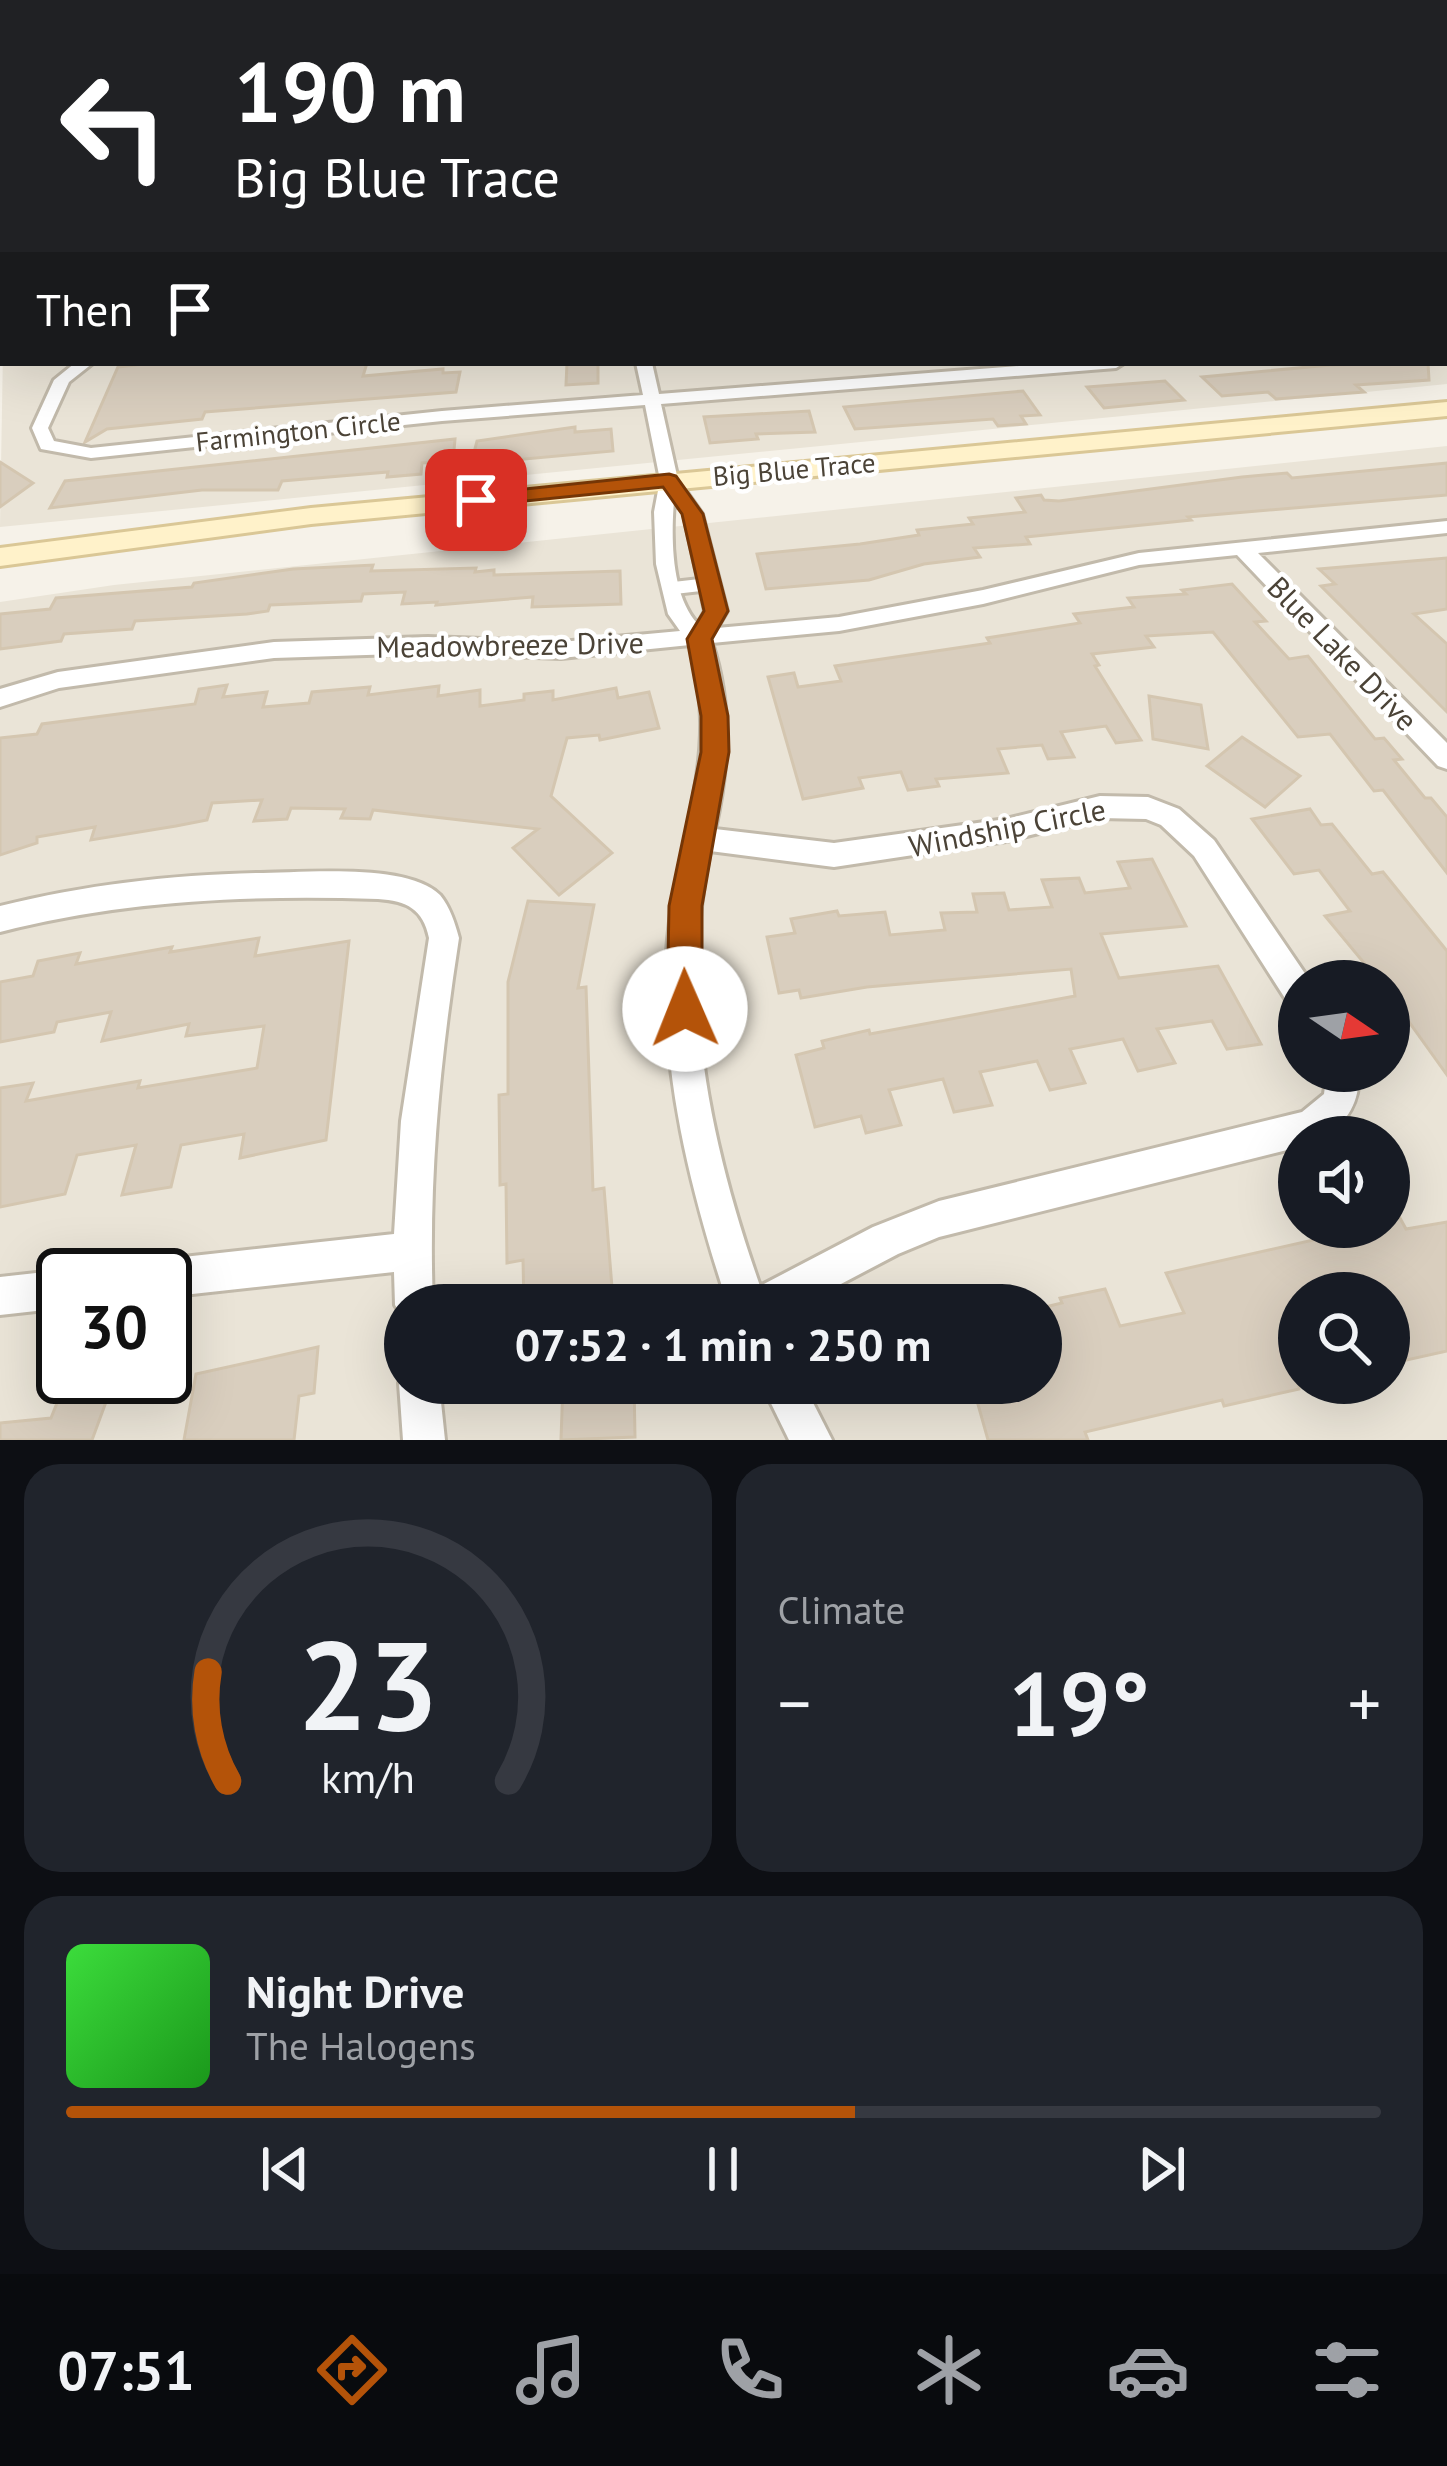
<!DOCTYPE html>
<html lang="en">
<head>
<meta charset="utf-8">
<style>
	body { margin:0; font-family:"PT Sans",sans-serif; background:#20242c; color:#f1f3f6; height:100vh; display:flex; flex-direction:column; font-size:45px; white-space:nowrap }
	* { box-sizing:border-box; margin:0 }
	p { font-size:39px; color:#9ea1a6 }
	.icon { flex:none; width:66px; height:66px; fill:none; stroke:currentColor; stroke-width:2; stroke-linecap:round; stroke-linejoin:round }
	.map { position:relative; height:1440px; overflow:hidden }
	.details { display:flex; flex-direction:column; gap:24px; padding:24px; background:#0d0f14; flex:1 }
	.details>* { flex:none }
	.top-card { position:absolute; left:0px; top:0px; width:1449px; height:366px; box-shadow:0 12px 48px #0002; background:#202124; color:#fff; overflow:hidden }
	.needle { width:78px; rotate:103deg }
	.fabs { position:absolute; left:1278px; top:960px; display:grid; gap:24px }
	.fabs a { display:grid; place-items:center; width:132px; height:132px; border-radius:50%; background:#171b24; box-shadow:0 12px 48px #0002; font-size:60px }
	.speed { position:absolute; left:36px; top:1248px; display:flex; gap:24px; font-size:60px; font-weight:700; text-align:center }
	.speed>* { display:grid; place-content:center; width:156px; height:156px; border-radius:50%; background:#171b24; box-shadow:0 12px 48px #0002; line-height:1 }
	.speed .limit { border:6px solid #111; border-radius:18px; background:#fff; color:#111 }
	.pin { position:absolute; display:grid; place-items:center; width:102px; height:102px; color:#fff; margin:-51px; border-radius:24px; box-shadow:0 6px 18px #0006 }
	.me { position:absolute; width:132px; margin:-66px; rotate:359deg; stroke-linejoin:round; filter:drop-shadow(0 0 9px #0008) }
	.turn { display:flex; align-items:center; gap:42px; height:252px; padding:0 36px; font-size:54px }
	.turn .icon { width:156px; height:156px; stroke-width:2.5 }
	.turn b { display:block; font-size:84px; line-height:102px }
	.then { display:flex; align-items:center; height:114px; padding:0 36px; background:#0003; gap:24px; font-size:45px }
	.big { font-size:90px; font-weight:700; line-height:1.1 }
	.details .card { flex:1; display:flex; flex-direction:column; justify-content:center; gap:18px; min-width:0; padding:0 42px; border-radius:36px; background:#20242c }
	.details .dial { align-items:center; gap:0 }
	.dial svg { height:312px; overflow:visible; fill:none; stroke:#363941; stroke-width:7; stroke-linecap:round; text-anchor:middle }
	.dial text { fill:#f1f3f6; stroke:none }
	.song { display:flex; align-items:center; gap:36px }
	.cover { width:144px; height:144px; border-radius:18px; background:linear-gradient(135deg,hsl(120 70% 55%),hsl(120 70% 35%)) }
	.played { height:12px; border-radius:6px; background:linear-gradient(90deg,#b45309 60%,#363941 60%) }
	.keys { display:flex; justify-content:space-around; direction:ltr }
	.heat { display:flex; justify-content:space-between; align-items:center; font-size:66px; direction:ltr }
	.details .tiles { flex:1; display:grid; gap:24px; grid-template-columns:1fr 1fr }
	.card:last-child { grid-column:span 2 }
	.trip { position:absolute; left:384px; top:1284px; width:678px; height:120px; border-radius:60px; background:#171b24; box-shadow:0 12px 48px #0002; font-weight:700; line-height:120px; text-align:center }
	.tab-bar { display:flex; height:192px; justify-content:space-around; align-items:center; background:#090b0e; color:#9ea1a6 }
	.tab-bar .icon { width:84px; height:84px }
	.tab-bar .on { color:#b45309 }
	.tab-bar b { font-size:54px; color:#f1f3f6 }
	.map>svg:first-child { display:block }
	.residential { fill:#eae4d7; fill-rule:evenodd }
	.building { fill:#d9cebe; stroke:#d4c6b0; stroke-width:3 }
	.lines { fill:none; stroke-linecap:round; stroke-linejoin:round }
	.lane-casing { stroke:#c2baab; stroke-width:18 }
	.street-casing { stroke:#c2baab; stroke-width:6 }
	.secondary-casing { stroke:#dac796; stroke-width:6 }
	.lane { stroke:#fff; stroke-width:12 }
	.street { fill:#fff; fill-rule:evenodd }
	.secondary { fill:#fff2ca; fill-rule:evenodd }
	.route { fill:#b45309; stroke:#753606; stroke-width:3 }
	.labels { text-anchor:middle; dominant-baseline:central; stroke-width:9; stroke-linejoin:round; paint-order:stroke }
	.far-street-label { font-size:27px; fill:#4b4337; stroke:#fff }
	.street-label { font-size:30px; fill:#4b4337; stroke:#fff }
</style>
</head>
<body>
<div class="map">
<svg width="1447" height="1440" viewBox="0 0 1447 1440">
	<rect width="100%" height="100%" fill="#f6f2e9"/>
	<g class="residential">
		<path d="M1447,157V384L0,527L3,349V363H1446Z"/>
		<path d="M1447,446V1440H0V602L114,585ZM1299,981H1389V1071H1299ZM1299,1137H1389V1227H1299ZM63,1275H165V1377H63ZM1299,1293H1389V1383H1299ZM405,1305H1041V1383H405Z"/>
	</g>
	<g class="building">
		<path d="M153,363H367L363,376L443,369V373L460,372L456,392L205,412L202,419L107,429L85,442L118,367Z"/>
		<path d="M567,363H598V383L566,385Z"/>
		<path d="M1428,363L1429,380L1356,385L1364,392L1276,399L1268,392L1222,396L1202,377L1330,365Z"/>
		<path d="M1165,381L1184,400L1104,408L1087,387Z"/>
		<path d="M1023,391L1040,415L1021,416L1026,424L998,426L993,419L855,429L844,407Z"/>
		<path d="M809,411L815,432L756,434L758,439L710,443L704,417Z"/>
		<path d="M575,427V432L611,429L613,451L471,464L477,441Z"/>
		<path d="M455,439L453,461L422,463L421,474L387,477L388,472L282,481L278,490H202L50,508L65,481Z"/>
		<path d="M0,462L33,483L0,507Z"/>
		<path d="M1447,463V495L1188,517L1191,520L1026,537L1030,544L974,548L980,557L924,564L869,580L766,589L757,554L860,544L919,535L917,530L973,524L969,518L1025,512L1016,498L1041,495L1044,500L1059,501L1242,477L1287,473L1292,478Z"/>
		<path d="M1447,558V609L1414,614L1447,644V712L1321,586L1335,584L1319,569Z"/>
		<path d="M373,565L371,571L476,568L475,572L494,570V575L620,571L621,604L532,607L533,597L436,605L437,602L402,604L405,592L363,594L361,601L270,605L268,611L247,614L135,621L132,629L64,634L61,641L0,649V614L50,609L56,598L192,587L194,583L293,569Z"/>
		<path d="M1232,584L1266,621L1255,622L1289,659L1308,656L1375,739L1384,738L1402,759L1394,760L1425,798H1431L1447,817V873L1383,790L1374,791L1330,734L1298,737L1213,632L1146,636L1154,647L1092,654L1099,665L1095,666L1141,740L1116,743L1106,726L1061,732L1074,757L1048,759L1042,745L998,749L1008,773L936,779L939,786L908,790L901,772L859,778L863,788L803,799L768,677L794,673L798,687L841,681L835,666L990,643L987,638L1080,623L1074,614L1134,607L1128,598L1186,594L1182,590Z"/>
		<path d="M227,685L223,697L267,692L263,707L309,703L312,692L370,687L368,695L439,686L438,696L480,690V706L524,700V694L553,691V700L616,688L618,698L649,692L659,728L600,740L599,735L567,738L551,796L612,853L559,895L513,848L538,829L373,810L370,819L341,818L345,809L291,808L287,819L254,821L262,800L212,803L207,820L176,826L91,840L95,827L37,837V843L0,855V738L37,734L42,724L195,704L199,689Z"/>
		<path d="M1149,696L1201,705L1208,749L1153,739Z"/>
		<path d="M1242,737L1300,776L1265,807L1207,766Z"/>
		<path d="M1310,809L1321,825L1332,824L1372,874L1383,872L1447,951V1075L1389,994V981H1379L1325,916L1350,911L1319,870L1294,874L1252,819Z"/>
		<path d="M1152,859L1186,926L1101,934L1119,978L1218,966L1261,1044L1227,1049L1212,1021L1157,1029L1175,1063L1138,1071L1123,1039L1070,1049L1085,1083L1050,1090L1037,1061L980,1072L992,1105L954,1112L943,1079L889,1090L901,1125L866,1133L861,1116L815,1127L796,1055L824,1048L822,1041L869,1030L870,1034L1075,996L1071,969L867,987L801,998L799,990L779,993L767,937L795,933L791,919L837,911L839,916L885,912L890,935L945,930L941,913L977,912L973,894L1004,893L1009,910L1052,907L1042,880L1079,878L1085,893L1130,888L1118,862Z"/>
		<path d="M528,901L594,905L578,988L586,987L593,1190L604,1188L613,1300L589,1305H524L523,1260L507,1263L506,1184L500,1185L499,1095L508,1094V982Z"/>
		<path d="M259,938L255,956L349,941L326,1140L240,1158L244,1134L181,1145L171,1187L122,1195L136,1145L77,1155L65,1194L0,1207V1088L33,1083L26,1101L140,1081L138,1088L257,1068L264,1026L186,1036L189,1024L102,1041L111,1012L57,1022L54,1032L0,1042V982L33,976L38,961L80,953L76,964L172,947L170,952Z"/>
		<path d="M1389,1198L1406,1229L1447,1222V1351L1389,1364V1293H1299V1389L1224,1406L1222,1400L1085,1432L1088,1440H988L972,1383H1041V1308L1062,1303L1060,1298L1105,1289L1120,1326L1184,1313L1166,1273L1371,1227H1389Z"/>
		<path d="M318,1347L314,1393L299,1396L294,1440H184L196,1374Z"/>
		<path d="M65,1383H113L92,1440H0V1423L51,1418Z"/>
		<path d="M563,1383H634L635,1437L561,1440Z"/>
	</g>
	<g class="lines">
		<defs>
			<path id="lane" d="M674,588L709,584"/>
			<g id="street">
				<rect x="1446" y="235" width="1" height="8"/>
				<path d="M1446,252L1447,253V261L1446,260Z"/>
				<path d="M75,363H93L69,382L48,428L54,441L91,448L442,411L643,395L636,363H652L659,394L1058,363H1124L1116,368L661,404L678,480L702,514L727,611L717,628L839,617L983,590L1139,553L1447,521V533L1258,553L1447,743V769L1438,766L1237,555L1139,565L983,604L839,631L712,643C732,705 729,766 715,829L834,843L1006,819L1100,796L1148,797L1179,809L1214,840L1310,981H1299V1007L1288,1003L1194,856L1161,825L1146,819L1100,818L1006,841L834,867L710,851C678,998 711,1146 760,1286L873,1227L939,1201L1302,1112L1324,1094L1327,1071H1359C1360,1100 1349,1121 1325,1137H1299V1147L939,1237L898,1254L801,1305H728C691,1192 660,1073 667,953C673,845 723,756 690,645L561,658L428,653L274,658L59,688L0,707V689L58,672L274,642L428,637L561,642L680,631L668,614L656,564L654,512L660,480L645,405L442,421L91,458L41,449L32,428L54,380ZM674,501L684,514L705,611L698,624C671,596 671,537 674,501Z"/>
				<path d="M256,873C301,873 407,862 440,895C450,907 455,923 459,938C440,1060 428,1181 433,1305H405V1321L395,1305L394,1272L165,1297V1275H147L152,1265L165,1259L394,1234L401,1121L429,938C423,909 407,901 378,899C250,895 125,900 0,932V906C85,885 169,875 256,873Z"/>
				<path d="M63,1270L75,1275H63V1308L0,1315V1277Z"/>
				<path d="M405,1369V1383H439L445,1440H403L399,1383Z"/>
				<path d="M761,1383H803L832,1440H789Z"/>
			</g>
			<path id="secondary" d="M1447,402V416L311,524L0,566V548L311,508Z"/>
		</defs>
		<use href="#lane" class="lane-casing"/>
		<use href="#street" class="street-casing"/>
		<use href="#secondary" class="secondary-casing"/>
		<use href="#lane" class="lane"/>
		<use href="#street" class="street"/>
		<use href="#secondary" class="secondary"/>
	</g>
	<linearGradient id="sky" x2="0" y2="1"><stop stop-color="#8cc1ee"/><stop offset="0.44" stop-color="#fbf9f5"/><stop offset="1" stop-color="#fbf9f5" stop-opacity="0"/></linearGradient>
	<rect width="1447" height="359" fill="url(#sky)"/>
	<path class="route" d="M669,474L676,476L703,514L728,611L712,639L728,716L729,752L702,906V1009L697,1021L685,1026L672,1021L667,1009L669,906L701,752V716L687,639L704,611L682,514L663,487L476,506L465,500L476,494Z"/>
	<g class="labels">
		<g class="far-street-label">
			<text transform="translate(298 431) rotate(-6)">Farmington Circle</text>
			<text transform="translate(794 469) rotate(-5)">Big Blue Trace</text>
		</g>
		<g class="street-label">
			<text transform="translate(510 644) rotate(-1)">Meadowbreeze Drive</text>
			<text transform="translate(1343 653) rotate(46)">Blue Lake Drive</text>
			<text transform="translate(1007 827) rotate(-11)">Windship Circle</text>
		</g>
	</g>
</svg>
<div class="fabs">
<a><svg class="needle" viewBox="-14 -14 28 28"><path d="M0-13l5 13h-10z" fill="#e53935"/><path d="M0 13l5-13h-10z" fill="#9ea1a6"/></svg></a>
<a><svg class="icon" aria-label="sound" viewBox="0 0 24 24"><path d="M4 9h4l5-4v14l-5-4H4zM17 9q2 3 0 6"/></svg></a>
<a><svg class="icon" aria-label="search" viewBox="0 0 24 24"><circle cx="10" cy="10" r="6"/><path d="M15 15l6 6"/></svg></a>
</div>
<div class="speed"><div class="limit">30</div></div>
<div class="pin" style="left:476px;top:500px;background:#d93025"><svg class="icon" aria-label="arrive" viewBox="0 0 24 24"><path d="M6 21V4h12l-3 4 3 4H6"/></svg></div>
<svg class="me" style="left:685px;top:1009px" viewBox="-20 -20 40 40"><circle r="19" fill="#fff"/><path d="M0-13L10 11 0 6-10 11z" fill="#b45309"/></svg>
<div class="trip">07:52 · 1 min · 250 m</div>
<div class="top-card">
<div class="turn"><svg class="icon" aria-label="left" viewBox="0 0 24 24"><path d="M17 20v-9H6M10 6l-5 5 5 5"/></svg><div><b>190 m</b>Big Blue Trace</div></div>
<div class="then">Then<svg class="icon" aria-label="arrive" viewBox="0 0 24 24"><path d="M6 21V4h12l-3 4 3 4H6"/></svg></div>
</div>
</div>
<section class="details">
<div class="tiles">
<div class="card dial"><svg viewBox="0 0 100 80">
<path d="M14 69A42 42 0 1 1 86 69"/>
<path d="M14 69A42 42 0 0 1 9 41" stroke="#b45309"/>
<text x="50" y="56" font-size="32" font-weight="700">23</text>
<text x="50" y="72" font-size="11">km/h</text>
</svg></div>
<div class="card"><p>Climate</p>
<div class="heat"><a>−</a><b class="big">19°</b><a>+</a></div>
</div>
<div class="card">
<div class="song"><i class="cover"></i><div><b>Night Drive</b><p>The Halogens</p></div></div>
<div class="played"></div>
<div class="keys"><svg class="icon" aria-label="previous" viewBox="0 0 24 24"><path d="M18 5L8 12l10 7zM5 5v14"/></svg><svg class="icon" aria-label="pause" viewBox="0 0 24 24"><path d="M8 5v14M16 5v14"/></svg><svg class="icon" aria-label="next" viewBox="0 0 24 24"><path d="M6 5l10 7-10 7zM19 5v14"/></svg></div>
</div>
</div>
</section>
<nav class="tab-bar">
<b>07:51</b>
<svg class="icon on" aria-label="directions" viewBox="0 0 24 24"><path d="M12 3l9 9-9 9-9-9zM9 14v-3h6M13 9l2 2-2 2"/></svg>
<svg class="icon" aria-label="music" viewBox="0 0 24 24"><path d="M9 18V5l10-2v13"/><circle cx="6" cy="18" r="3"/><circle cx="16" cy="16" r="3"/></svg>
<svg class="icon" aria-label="phone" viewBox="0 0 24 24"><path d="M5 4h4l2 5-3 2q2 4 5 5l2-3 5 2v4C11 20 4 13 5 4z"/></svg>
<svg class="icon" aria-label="climate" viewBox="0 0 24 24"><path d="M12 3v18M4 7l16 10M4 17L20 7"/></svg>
<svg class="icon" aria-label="car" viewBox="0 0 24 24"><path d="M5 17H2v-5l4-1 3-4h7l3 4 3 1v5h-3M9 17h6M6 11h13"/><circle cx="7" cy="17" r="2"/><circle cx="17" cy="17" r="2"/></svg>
<svg class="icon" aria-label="filters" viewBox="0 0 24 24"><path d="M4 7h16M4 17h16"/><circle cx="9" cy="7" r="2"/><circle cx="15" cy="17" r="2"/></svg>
</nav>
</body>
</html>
